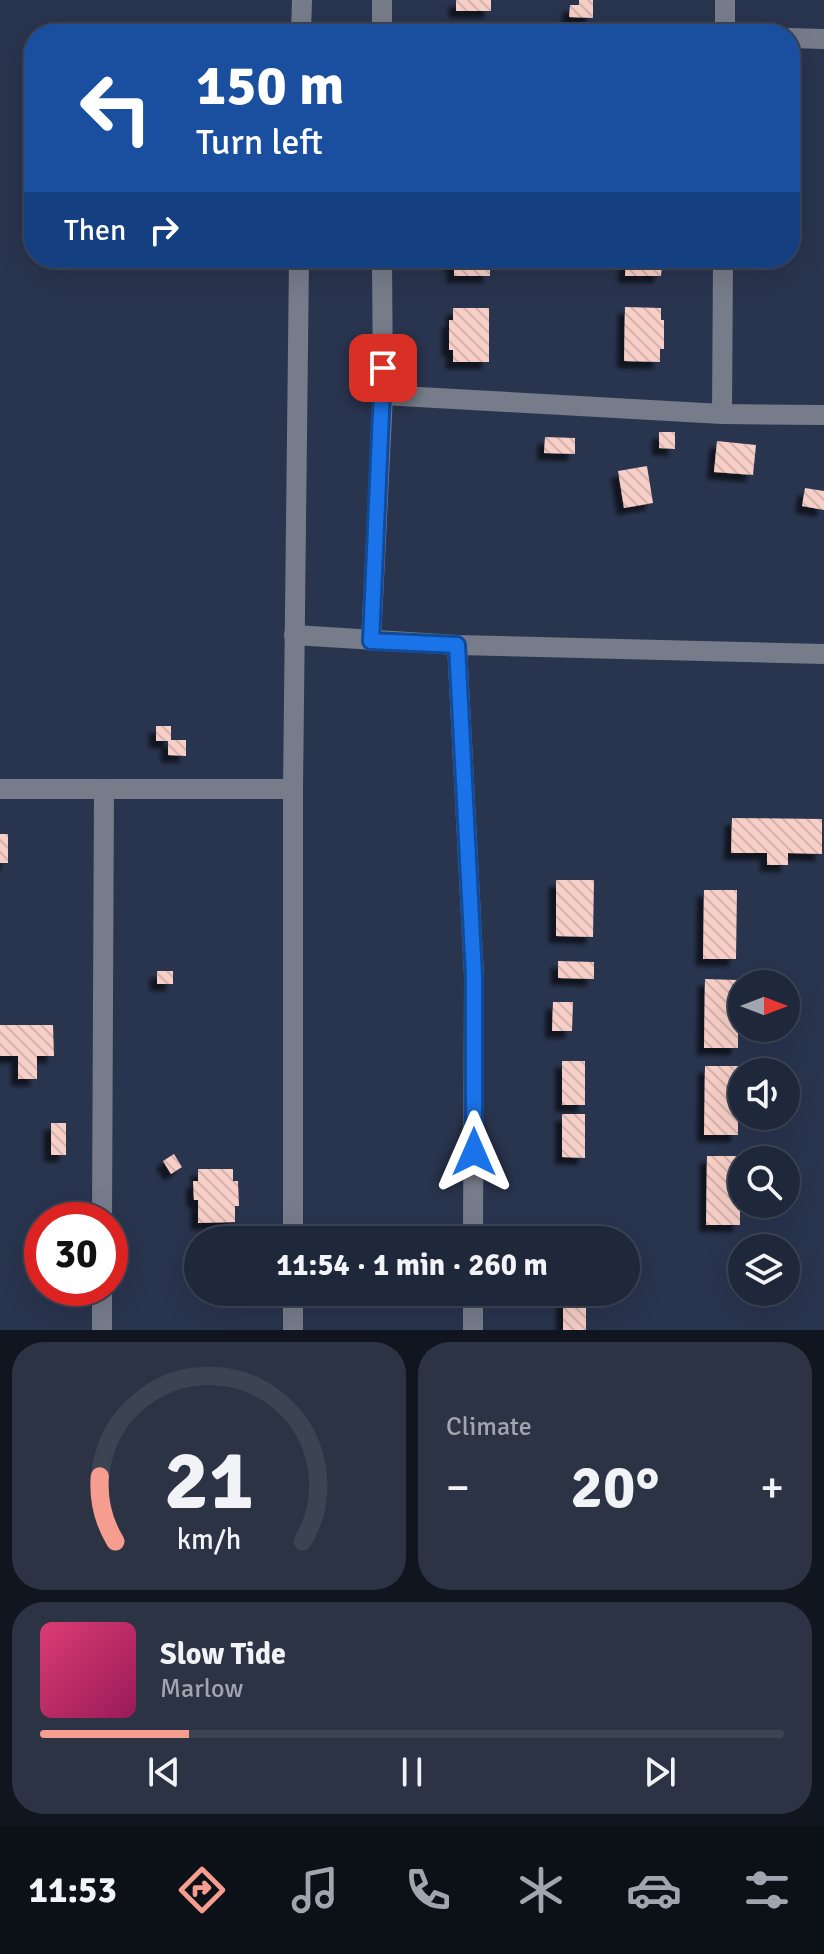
<!DOCTYPE html>
<html lang="en">
<head>
<meta charset="utf-8">
<style>
	body { margin:0; font-family:Signika,sans-serif; background:#2c3345; color:#f1f3f6; height:100vh; display:flex; flex-direction:column; font-size:30px; white-space:nowrap }
	* { box-sizing:border-box; margin:0 }
	p { font-size:26px; color:#a1a5af }
	.icon { flex:none; width:44px; height:44px; fill:none; stroke:currentColor; stroke-width:2; stroke-linecap:round; stroke-linejoin:round }
	.map { position:relative; height:1330px; overflow:hidden }
	.sheet { display:flex; flex-direction:column; gap:12px; padding:12px; background:#111520; flex:1 }
	.sheet>* { flex:none }
	.top-card { position:absolute; left:24px; top:24px; width:776px; height:244px; border-radius:32px; box-shadow:0 8px 32px #0002,0 0 0 2px #3c4454; background:#1a4fa0; color:#fff; overflow:hidden }
	.needle { width:52px; rotate:90deg }
	.controls { position:absolute; left:728px; top:970px; display:grid; gap:16px }
	.controls a { display:grid; place-items:center; width:72px; height:72px; border-radius:50%; background:#1f273a; box-shadow:0 8px 32px #0002,0 0 0 2px #3c4454; font-size:40px }
	.speed { position:absolute; left:24px; top:1202px; display:flex; gap:16px; font-size:40px; font-weight:700; text-align:center }
	.speed>* { display:grid; place-content:center; width:104px; height:104px; border-radius:50%; background:#1f273a; box-shadow:0 8px 32px #0002,0 0 0 2px #3c4454; line-height:1 }
	.speed .limit { border:12px solid #d22; background:#fff; color:#111 }
	.pin { position:absolute; display:grid; place-items:center; width:68px; height:68px; color:#fff; margin:-34px; border-radius:16px; box-shadow:0 4px 12px #0006 }
	.me { position:absolute; width:88px; margin:-44px; rotate:0deg; stroke-linejoin:round; filter:drop-shadow(0 0 6px #0008) }
	.turn { display:flex; align-items:center; gap:28px; height:168px; padding:0 40px; font-size:36px }
	.turn .icon { width:104px; height:104px; stroke-width:2.5 }
	.turn b { display:block; font-size:56px; line-height:68px }
	.then { display:flex; align-items:center; height:76px; padding:0 40px; background:#0003; gap:16px; font-size:30px }
	.big { font-size:60px; font-weight:700; line-height:1.1 }
	.sheet .tile { flex:1; display:flex; flex-direction:column; justify-content:center; gap:12px; min-width:0; padding:0 28px; border-radius:32px; background:#2c3345 }
	.sheet .dial { align-items:center; gap:0 }
	.dial svg { height:208px; overflow:visible; fill:none; stroke:#3c4454; stroke-width:7; stroke-linecap:round; text-anchor:middle }
	.dial text { fill:#f1f3f6; stroke:none }
	.song { display:flex; align-items:center; gap:24px }
	.cover { width:96px; height:96px; border-radius:12px; background:linear-gradient(135deg,hsl(340 70% 55%),hsl(330 70% 35%)) }
	.played { height:8px; border-radius:4px; background:linear-gradient(90deg,#f59d8e 20%,#3c4454 20%) }
	.keys { display:flex; justify-content:space-around; direction:ltr }
	.heat { display:flex; justify-content:space-between; align-items:center; font-size:44px; direction:ltr }
	.sheet .tiles { flex:1; display:grid; gap:12px; grid-template-columns:1fr 1fr }
	.tile:last-child { grid-column:span 2 }
	.trip { position:absolute; left:184px; top:1226px; width:456px; height:80px; border-radius:40px; background:#1f273a; box-shadow:0 8px 32px #0002,0 0 0 2px #3c4454; font-weight:700; line-height:80px; text-align:center }
	.menu { display:flex; height:128px; justify-content:space-around; align-items:center; background:#0c1017; color:#a1a5af }
	.menu .icon { width:56px; height:56px }
	.menu .active { color:#f59d8e }
	.menu b { font-size:36px; color:#f1f3f6 }
	.map>svg:first-child { display:block }
	.building { fill:url(#building-back-hatch); filter:url(#shadow) }
	.lines { fill:none; stroke-linecap:round; stroke-linejoin:round }
	.minor { stroke:#767c8a; stroke-width:20 }
	.route-casing { stroke:#114b97; stroke-width:20 }
	.route { stroke:#1a73e8; stroke-width:14 }
</style>
</head>
<body>
<div class="map">
<svg width="824" height="1330" viewBox="0 0 824 1330">
	<defs>
		<pattern id="building-back-hatch" width="6" height="6" patternUnits="userSpaceOnUse" patternTransform="scale(2)"><rect width="6" height="6" fill="#f8cfc7"/><path d="M-1 5l2 2M0 0l6 6M5-1l2 2" fill="none" stroke="#d3b2ad"/></pattern>
		<filter id="shadow"><feDropShadow dx="-7" dy="7" stdDeviation="2" flood-color="#0009"/></filter>
	</defs>
	<rect width="100%" height="100%" fill="#29344e"/>
	<g class="building">
		<rect x="456" y="0" width="35" height="11"/>
		<path d="M579,0H593V18L569,17L570,5H579Z"/>
		<path d="M450,258H490V276H454V264H450Z"/>
		<path d="M626,258H665V264H662L661,276H625Z"/>
		<path d="M625,307L661,308V320H664V349H660V362L624,361Z"/>
		<path d="M453,308H489V362H453V350H449V320H453Z"/>
		<path d="M659,432H675V449L659,448Z"/>
		<path d="M545,437L575,438V454L544,453Z"/>
		<path d="M717,441L756,445L753,475L714,472Z"/>
		<path d="M647,466L653,503L624,508L618,471Z"/>
		<path d="M805,488L824,491V510L802,506Z"/>
		<path d="M156,726H171V740H186V756L168,755V741H156Z"/>
		<path d="M732,818L822,819V854L788,853V865H767V853H731Z"/>
		<rect x="0" y="834" width="8" height="29"/>
		<path d="M556,880H594L593,937L556,936Z"/>
		<path d="M704,890H737L736,959H703Z"/>
		<path d="M558,961L594,962V979L558,978Z"/>
		<rect x="157" y="971" width="16" height="13"/>
		<path d="M705,979L738,980V1048H704Z"/>
		<path d="M553,1002H573L572,1031H552Z"/>
		<path d="M0,1025H53L54,1056H37V1079H18V1056H0Z"/>
		<rect x="562" y="1061" width="23" height="44"/>
		<path d="M705,1066H738V1135H704Z"/>
		<path d="M562,1114H585V1158L562,1157Z"/>
		<rect x="51" y="1123" width="15" height="32"/>
		<path d="M174,1154L182,1167L171,1174L163,1161Z"/>
		<path d="M707,1156H740V1225H706Z"/>
		<path d="M198,1169H233V1181H238L239,1206H235V1222L198,1223V1200H194L193,1181H198Z"/>
		<rect x="563" y="1295" width="23" height="35"/>
	</g>
	<g class="lines">
		<g class="minor">
			<path d="M382,0V34"/>
			<path d="M725,0V34"/>
			<path d="M301,34L302,0"/>
			<path d="M790,38L824,39"/>
			<path d="M383,395L722,414L824,415"/>
			<path d="M722,414L723,258"/>
			<path d="M294,635L457,645L824,654"/>
			<path d="M371,641L383,395L382,258"/>
			<path d="M457,645L474,976L473,1240"/>
			<path d="M0,789H293"/>
			<path d="M102,1220L104,789"/>
			<path d="M293,1240V789L299,258"/>
			<path d="M293,1292V1330"/>
			<path d="M102,1330V1288"/>
			<path d="M473,1330V1292"/>
		</g>
	</g>
	<g class="lines">
		<defs>
			<path id="route" d="M383,368L371,641L457,645L474,976V1152"/>
		</defs>
		<use href="#route" class="route-casing"/>
		<use href="#route" class="route"/>
	</g>
</svg>
<div class="controls">
<a><svg class="needle" viewBox="-14 -14 28 28"><path d="M0-13l5 13h-10z" fill="#e53935"/><path d="M0 13l5-13h-10z" fill="#a1a5af"/></svg></a>
<a><svg class="icon" aria-label="sound" viewBox="0 0 24 24"><path d="M4 9h4l5-4v14l-5-4H4zM17 9q2 3 0 6"/></svg></a>
<a><svg class="icon" aria-label="search" viewBox="0 0 24 24"><circle cx="10" cy="10" r="6"/><path d="M15 15l6 6"/></svg></a>
<a><svg class="icon" aria-label="layers" viewBox="0 0 24 24"><path d="M12 4l9 5-9 5-9-5zM3 14l9 5 9-5"/></svg></a>
</div>
<div class="speed"><div class="limit">30</div></div>
<div class="pin" style="left:383px;top:368px;background:#d93025"><svg class="icon" aria-label="arrive" viewBox="0 0 24 24"><path d="M6 21V4h12l-3 4 3 4H6"/></svg></div>
<svg class="me" style="left:474px;top:1152px" viewBox="-20 -20 40 40"><path d="M0-17L14 15 0 8-14 15z" fill="#1a73e8" stroke="#fff" stroke-width="4"/></svg>
<div class="trip">11:54 · 1 min · 260 m</div>
<div class="top-card">
<div class="turn"><svg class="icon" aria-label="left" viewBox="0 0 24 24"><path d="M17 20v-9H6M10 6l-5 5 5 5"/></svg><div><b>150 m</b>Turn left</div></div>
<div class="then">Then<svg class="icon" aria-label="right" viewBox="0 0 24 24"><path d="M7 20v-9h11M14 6l5 5-5 5"/></svg></div>
</div>
</div>
<section class="sheet">
<div class="tiles">
<div class="tile dial"><svg viewBox="0 0 100 80">
<path d="M14 69A42 42 0 1 1 86 69"/>
<path d="M14 69A42 42 0 0 1 8 44" stroke="#f59d8e"/>
<text x="50" y="56" font-size="32" font-weight="700">21</text>
<text x="50" y="72" font-size="11">km/h</text>
</svg></div>
<div class="tile"><p>Climate</p>
<div class="heat"><a>−</a><b class="big">20°</b><a>+</a></div>
</div>
<div class="tile">
<div class="song"><i class="cover"></i><div><b>Slow Tide</b><p>Marlow</p></div></div>
<div class="played"></div>
<div class="keys"><svg class="icon" aria-label="previous" viewBox="0 0 24 24"><path d="M18 5L8 12l10 7zM5 5v14"/></svg><svg class="icon" aria-label="pause" viewBox="0 0 24 24"><path d="M8 5v14M16 5v14"/></svg><svg class="icon" aria-label="next" viewBox="0 0 24 24"><path d="M6 5l10 7-10 7zM19 5v14"/></svg></div>
</div>
</div>
</section>
<nav class="menu">
<b>11:53</b>
<svg class="icon active" aria-label="directions" viewBox="0 0 24 24"><path d="M12 3l9 9-9 9-9-9zM9 14v-3h6M13 9l2 2-2 2"/></svg>
<svg class="icon" aria-label="music" viewBox="0 0 24 24"><path d="M9 18V5l10-2v13"/><circle cx="6" cy="18" r="3"/><circle cx="16" cy="16" r="3"/></svg>
<svg class="icon" aria-label="phone" viewBox="0 0 24 24"><path d="M5 4h4l2 5-3 2q2 4 5 5l2-3 5 2v4C11 20 4 13 5 4z"/></svg>
<svg class="icon" aria-label="climate" viewBox="0 0 24 24"><path d="M12 3v18M4 7l16 10M4 17L20 7"/></svg>
<svg class="icon" aria-label="car" viewBox="0 0 24 24"><path d="M5 17H2v-5l4-1 3-4h7l3 4 3 1v5h-3M9 17h6M6 11h13"/><circle cx="7" cy="17" r="2"/><circle cx="17" cy="17" r="2"/></svg>
<svg class="icon" aria-label="filters" viewBox="0 0 24 24"><path d="M4 7h16M4 17h16"/><circle cx="9" cy="7" r="2"/><circle cx="15" cy="17" r="2"/></svg>
</nav>
</body>
</html>
